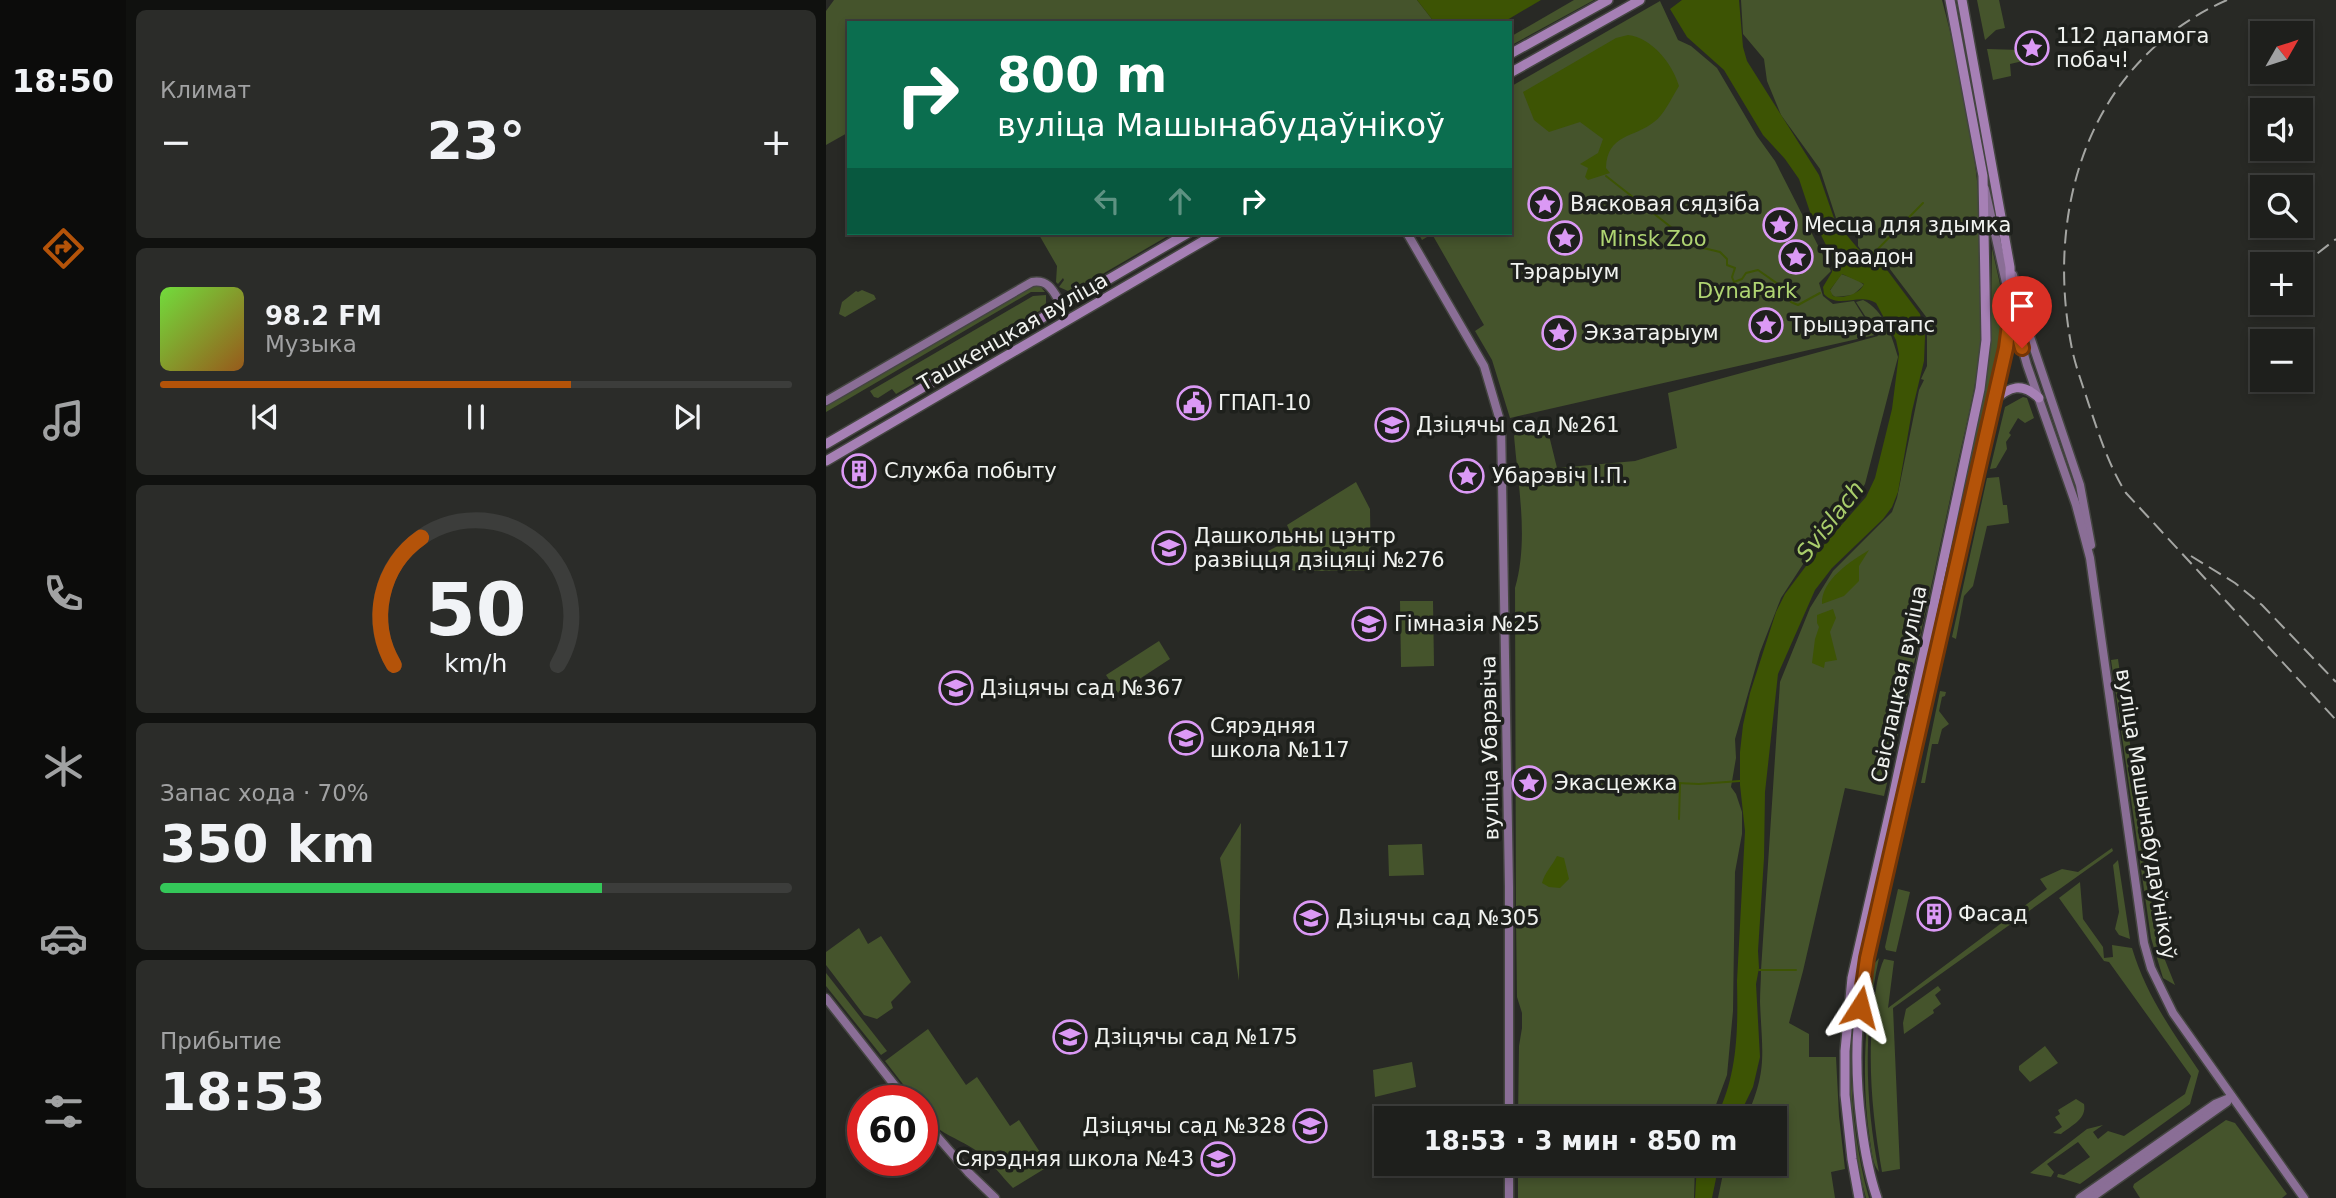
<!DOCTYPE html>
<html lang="ru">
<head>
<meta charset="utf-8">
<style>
	body { margin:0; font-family:"DejaVu Sans",sans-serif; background:#2b2c29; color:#f1f3f6; height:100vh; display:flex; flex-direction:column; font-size:26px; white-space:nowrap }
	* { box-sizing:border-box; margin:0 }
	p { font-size:23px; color:#a1a2a3 }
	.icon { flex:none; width:38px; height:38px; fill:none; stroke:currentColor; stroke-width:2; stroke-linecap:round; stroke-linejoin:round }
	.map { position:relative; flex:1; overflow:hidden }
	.panel { display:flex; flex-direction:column; gap:10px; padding:10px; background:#10110f; width:700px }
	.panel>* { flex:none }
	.guide { position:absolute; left:21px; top:21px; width:665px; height:214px; border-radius:0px; box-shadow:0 4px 10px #0003,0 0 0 2px #3c3d3b; background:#0b6e4f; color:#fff; overflow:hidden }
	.needle { width:46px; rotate:51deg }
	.controls { position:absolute; left:1424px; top:21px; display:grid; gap:14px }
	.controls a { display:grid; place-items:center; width:63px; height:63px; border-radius:0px; background:#1e1f1c; box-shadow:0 4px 10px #0003,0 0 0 2px #3c3d3b; font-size:35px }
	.speed { position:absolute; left:21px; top:1085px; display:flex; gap:14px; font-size:35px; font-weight:700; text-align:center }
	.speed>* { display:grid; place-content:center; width:91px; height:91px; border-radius:50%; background:#1e1f1c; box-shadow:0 4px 10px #0003,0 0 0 2px #3c3d3b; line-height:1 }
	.speed .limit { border:10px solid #d22; background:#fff; color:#111 }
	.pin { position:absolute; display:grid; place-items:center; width:60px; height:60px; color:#fff; margin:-72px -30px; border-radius:50% 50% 50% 0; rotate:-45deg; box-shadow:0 0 7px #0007 }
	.pin .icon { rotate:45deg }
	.me { position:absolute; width:77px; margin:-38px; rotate:9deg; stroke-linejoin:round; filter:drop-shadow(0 0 5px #0008) }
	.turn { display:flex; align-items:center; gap:24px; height:147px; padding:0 35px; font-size:32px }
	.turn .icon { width:91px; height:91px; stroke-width:2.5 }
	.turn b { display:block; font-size:49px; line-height:60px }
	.lanes { display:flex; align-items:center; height:66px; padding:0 35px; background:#0003; justify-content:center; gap:35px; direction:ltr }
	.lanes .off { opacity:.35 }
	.big { font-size:52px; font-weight:700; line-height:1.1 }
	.panel .tile { flex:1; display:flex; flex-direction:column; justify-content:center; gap:10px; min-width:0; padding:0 24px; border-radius:10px; background:#2b2c29 }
	.panel .dial { align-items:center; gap:0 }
	.dial svg { height:182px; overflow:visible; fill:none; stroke:#3c3d3b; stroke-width:7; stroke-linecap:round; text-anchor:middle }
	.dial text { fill:#f1f3f6; stroke:none }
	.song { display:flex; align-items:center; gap:21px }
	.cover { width:84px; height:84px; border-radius:10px; background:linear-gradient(135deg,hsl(100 70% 55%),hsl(30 70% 35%)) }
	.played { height:7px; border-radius:4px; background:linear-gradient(90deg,#b45309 65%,#3c3d3b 65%) }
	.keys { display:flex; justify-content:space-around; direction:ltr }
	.heat { display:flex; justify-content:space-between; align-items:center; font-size:38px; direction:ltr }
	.charge { height:10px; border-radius:5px; background:linear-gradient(90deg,#34c759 70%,#3c3d3b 0) }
	.trip { position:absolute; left:548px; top:1106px; width:413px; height:70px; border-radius:0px; background:#1e1f1c; box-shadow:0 4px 10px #0003,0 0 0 2px #3c3d3b; font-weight:700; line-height:70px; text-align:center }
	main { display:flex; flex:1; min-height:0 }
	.dock { display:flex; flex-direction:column; width:126px; justify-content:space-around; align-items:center; background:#0c0c0b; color:#a1a2a3 }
	.dock .icon { width:49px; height:49px }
	.dock .selected { color:#b45309 }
	.dock b { font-size:32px; color:#f1f3f6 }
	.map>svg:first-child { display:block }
	.green { fill:#45542c }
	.water { fill:#3d5404; fill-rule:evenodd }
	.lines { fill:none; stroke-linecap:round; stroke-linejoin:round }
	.stream { stroke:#3d5404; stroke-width:2 }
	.secondary-casing { stroke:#444541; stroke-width:11 }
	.primary-casing { stroke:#444541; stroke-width:12 }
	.secondary { stroke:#8a6e96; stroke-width:8 }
	.primary { stroke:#a680b5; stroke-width:9 }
	.rail { stroke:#a4a5a2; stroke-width:2; stroke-dasharray:14 7; stroke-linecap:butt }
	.route-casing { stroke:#753606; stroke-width:18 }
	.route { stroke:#b45309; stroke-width:12 }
	.labels { text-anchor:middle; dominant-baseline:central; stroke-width:7; stroke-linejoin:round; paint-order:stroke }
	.poi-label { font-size:21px; fill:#f1f3f0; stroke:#1e201c; text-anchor:start }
	.park-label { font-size:21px; fill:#afd472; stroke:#1e201c }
	.street-label { font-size:21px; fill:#f1f3f0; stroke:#1e201c }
	.water-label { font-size:23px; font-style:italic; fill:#a9cd6b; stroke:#1e201c }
</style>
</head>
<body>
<main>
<nav class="dock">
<b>18:50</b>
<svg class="icon selected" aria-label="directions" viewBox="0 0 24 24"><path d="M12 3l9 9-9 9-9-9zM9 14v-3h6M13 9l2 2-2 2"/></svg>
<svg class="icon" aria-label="music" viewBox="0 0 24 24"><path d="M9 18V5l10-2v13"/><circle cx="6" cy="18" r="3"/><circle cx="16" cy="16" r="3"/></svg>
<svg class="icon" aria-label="phone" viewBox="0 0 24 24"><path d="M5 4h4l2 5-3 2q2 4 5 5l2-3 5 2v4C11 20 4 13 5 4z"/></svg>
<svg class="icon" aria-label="climate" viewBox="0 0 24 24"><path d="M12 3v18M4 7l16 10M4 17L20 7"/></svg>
<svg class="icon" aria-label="car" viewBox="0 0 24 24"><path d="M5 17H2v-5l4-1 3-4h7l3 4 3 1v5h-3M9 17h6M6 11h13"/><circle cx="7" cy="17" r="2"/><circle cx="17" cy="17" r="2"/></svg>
<svg class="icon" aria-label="filters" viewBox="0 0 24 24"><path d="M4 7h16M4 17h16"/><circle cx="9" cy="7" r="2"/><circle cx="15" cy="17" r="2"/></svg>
</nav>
<section class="panel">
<div class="tile"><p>Климат</p>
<div class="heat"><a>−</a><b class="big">23°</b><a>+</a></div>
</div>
<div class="tile">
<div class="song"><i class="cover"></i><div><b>98.2 FM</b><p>Музыка</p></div></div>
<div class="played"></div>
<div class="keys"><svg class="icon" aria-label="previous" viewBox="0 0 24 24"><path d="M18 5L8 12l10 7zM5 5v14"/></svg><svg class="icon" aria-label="pause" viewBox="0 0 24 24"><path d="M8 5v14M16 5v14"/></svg><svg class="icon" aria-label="next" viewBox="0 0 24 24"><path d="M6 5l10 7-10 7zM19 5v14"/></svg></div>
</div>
<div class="tile dial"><svg viewBox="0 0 100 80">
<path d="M14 69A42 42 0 1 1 86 69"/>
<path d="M14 69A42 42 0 0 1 26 13" stroke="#b45309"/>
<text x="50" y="56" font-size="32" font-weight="700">50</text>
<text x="50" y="72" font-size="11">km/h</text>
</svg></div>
<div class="tile"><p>Запас хода · 70%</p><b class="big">350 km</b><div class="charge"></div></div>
<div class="tile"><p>Прибытие</p><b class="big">18:53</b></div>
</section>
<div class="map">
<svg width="1510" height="1198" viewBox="0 0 1510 1198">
	<rect width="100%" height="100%" fill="#282925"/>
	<g class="green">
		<path d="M8,0H591L609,23H23V132L0,145V11Z"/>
		<path d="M748,0H768L684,46V37Z"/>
		<path d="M915,0H1116C1145,109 1163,222 1155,335C1152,387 1137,435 1127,485C1105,589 1082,692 1058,796L1019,788L977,971L963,1023L983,1034V1057H1010L1013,1116L1019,1169L1005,1172L1009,1198H892L899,1164H948V1118H920C942,1070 936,1053 934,1002C934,991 935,981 935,970L954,682L984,608L1007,571L1066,512L1071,498L1093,390L1098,380L1095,379L1101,366V318L1054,256L1035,250L1032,246V238L1010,218L994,169L955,115L941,81L938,59L917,34Z"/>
		<path d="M1151,0H1173L1179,28L1170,30L1159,40Z"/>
		<path d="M834,1L852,40L865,46L891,68L931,136L949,161L1005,271L993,283L997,296L1007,304L1028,301L1049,335L684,418L666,360L649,331L658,325L606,234L596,240L592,233H684V87Z"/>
		<path d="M1161,49L1195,50L1197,61L1184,64L1185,76L1167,80Z"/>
		<path d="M212,233H347L249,290L242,291L233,287L238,280L237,278L232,284L230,282L231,266Z"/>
		<path d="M1166,248L1179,307L1173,350L1073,799L1071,798L1157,396L1165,318Z"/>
		<path d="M1015,274L1032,280L1038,285L1027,295L1009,297L1003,292Z"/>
		<path d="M206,285L214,286L219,292H205L0,412V406Z"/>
		<path d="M36,290L48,295L50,299L19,317L13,314L16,302L30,291L32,292Z"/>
		<path d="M220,295V303L215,310L70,394L66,389L52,398L48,397L44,391L207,296Z"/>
		<path d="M1037,300C1058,310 1066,336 1072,357L1039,484L1017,518L983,555L955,598L934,652L909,739L910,758L905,787L910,794L916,812V834L909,872L907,1011L901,1075L885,1118H692L693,1046L696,1028V1013L691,997L690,918L689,588C703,540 692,485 688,436L693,429L720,423L731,468L809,461L851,448L842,393L1052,336L1030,302Z"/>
		<path d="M1197,397L1201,398L1208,418L1199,423L1192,418L1183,433L1185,435L1180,442L1181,449L1170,468L1164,469L1179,407Z"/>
		<path d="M1159,477L1123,636L1121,633L1155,482L1156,478Z"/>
		<path d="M1173,477L1177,505H1181L1183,523L1161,526L1147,586L1138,596L1130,639L1126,637L1161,478Z"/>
		<path d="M530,482L544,509L545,571H469L452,566L442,551L467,538L461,525Z"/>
		<path d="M574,601H607L608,666L575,667Z"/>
		<path d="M333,641L344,659L292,693L280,675Z"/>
		<path d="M1292,659L1329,920L1333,945L1349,985L1337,978L1325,938L1285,660Z"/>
		<path d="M1114,691L1120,692L1119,696L1116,697L1113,711L1123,724L1116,729L1112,744H1106L1099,783H1095Z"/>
		<path d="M1069,807H1072C1057,873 1038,939 1029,1006C1021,1069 1026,1137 1043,1198H1040C1002,1064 1039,937 1069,807Z"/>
		<path d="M415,823L413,981L394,858Z"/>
		<path d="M596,844L598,875L563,876L562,845Z"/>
		<path d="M1286,848L1287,851L1067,1008L1074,1169L1056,1172C1046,1115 1041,1060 1048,1002C1050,989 1052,972 1058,959L1068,961L1062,1008L1221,889L1214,879L1236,869L1252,872Z"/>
		<path d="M1292,860L1304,939L1293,935L1289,929L1293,912L1287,865Z"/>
		<path d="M1254,882L1257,919L1277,947L1278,958L1287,957L1286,945L1306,948C1320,995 1346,1031 1373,1071L1364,1104L1254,1184L1231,1177L1232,1174L1238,1175L1264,1157L1252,1142L1221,1164L1228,1172L1225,1177L1204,1173L1261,1129L1277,1125L1267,1132L1272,1139L1282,1131L1298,1136L1359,1094L1365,1076L1283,962L1278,961L1233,898Z"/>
		<path d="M1072,889L1084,892L1070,952L1060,950L1059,947Z"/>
		<path d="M33,928L42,944L55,936L85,982L65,1002L67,1008L51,1019L38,1015L0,965V952Z"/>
		<path d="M1053,958C1037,1029 1039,1101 1053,1172C1046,1163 1046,1152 1044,1141C1035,1081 1039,1023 1048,964Z"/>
		<path d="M0,973L61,1051L55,1055L0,986Z"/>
		<path d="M1112,986L1115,990L1109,995L1115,1004L1107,1010L1108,1013L1078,1034L1077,1023L1080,1009Z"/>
		<path d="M102,1029L140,1085L151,1077L184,1126L193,1120L223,1166L187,1188C176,1177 167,1164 156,1155C137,1138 96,1131 96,1101H90L59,1061Z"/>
		<path d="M1219,1046L1232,1063L1204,1082L1193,1070V1066Z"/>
		<path d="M586,1062L590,1087L549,1097L547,1070Z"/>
		<path d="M1250,1099L1258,1104C1261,1119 1246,1125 1235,1134L1227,1133L1236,1127L1229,1117L1234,1114L1232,1110Z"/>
		<path d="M1400,1120L1409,1123L1461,1194L1456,1198H1314L1307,1187L1308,1184Z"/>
		<path d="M692,1164H869L868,1198H692Z"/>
	</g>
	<g class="water">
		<path d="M591,0H715L676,23H609Z"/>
		<path d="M856,0H913L917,47L921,61L993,175L1009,221L1034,251L1058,266L1094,314L1099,336L1098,361L1086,411L1072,492L1066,507L1057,519L1006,568L989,590L952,674L939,792L938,858L932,951L933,968L930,984L934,1057L927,1087L912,1118H890C912,1074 912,1029 911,981L919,831L914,785V752L917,725L924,693L950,612L959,594L983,562L1040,497L1049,478L1066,409L1073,354L1070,340L1050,303C1033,292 1013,310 998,294L997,287L1006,272L1007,263L1001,247L985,215L973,179L959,159L937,135L898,70L861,37L844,9ZM1016,274L1038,284C1034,294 1017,299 1007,296L1004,290Z"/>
		<path d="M802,35C826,38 846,63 853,86C846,97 838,115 828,122C808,138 781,134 780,168L784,173L762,180L759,177L762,168L754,164L772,153L777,139L754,122L723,132L708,120L697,92L790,38Z"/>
		<path d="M1043,550L1033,566V581L1018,596L996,604C995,580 1025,561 1043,550Z"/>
		<path d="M1007,609L1010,618L1004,632L1011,660L999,662L998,668L986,663L989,639L993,627L991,623V615Z"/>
		<path d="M731,856L738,858L743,879L734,888L723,887L716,883C719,872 726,866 731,856Z"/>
		<path d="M871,1164H893L886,1198H869Z"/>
	</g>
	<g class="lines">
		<g class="stream">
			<path d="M780,176L869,246L894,252L901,259V265L909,268L906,277L908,282L916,279L920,273L932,270L956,287L965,302L972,305L994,293"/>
			<path d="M1044,257L1097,203"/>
			<path d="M741,778L873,784L914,781"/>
			<path d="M853,819L854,783"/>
			<path d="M933,970H970"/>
		</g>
		<defs>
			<g id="secondary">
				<path d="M1159,189L1182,292"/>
				<path d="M581,233L658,366L675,424L683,887V1118"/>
				<path d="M1187,275L1196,313L1254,485L1265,545"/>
				<path d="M1185,308L1201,365L1250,505L1264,558L1318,943L1325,968L1347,1013L1478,1198"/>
				<path d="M0,401L206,282C224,279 228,293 236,306"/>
				<path d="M0,998L81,1101"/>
				<path d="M96,1119L142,1172L169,1198"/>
				<path d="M683,1198V1164"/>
				<path d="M1254,1198L1389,1104L1406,1097"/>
				<path d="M1265,1198L1401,1102"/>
			</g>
			<g id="primary">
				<path d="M684,54L782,0"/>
				<path d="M684,73L814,0"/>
				<path d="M1167,401C1184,386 1196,382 1213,398"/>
				<path d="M0,444L362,233"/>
				<path d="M0,461L391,233"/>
				<path d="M1033,1198L1026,1159L1019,1095V1051L1026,978L1066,802L1154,389L1160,340L1157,176L1124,0"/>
				<path d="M1051,1198C1037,1157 1030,1093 1031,1049C1031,1019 1037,988 1041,959L1179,348L1185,309L1184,267L1136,0"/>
			</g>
		</defs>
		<use href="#secondary" class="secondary-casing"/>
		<use href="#primary" class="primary-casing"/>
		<use href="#secondary" class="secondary"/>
		<use href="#primary" class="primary"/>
		<g class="rail">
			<path d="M1401,0C1263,61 1218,209 1246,349C1250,368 1257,386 1263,405C1273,435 1283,466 1300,493L1510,720"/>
			<path d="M1475,266L1510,239"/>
			<path d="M1432,300L1437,296"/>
			<path d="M1365,556L1409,583L1436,605L1510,682"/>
		</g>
	</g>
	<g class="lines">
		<defs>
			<path id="route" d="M1034,1007L1041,958L1180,348L1185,309L1196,348"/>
		</defs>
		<use href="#route" class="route-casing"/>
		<use href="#route" class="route"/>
	</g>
	<defs>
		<symbol id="sight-ring" viewBox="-11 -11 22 22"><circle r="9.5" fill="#1e201c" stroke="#db99f5" stroke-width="1.5"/><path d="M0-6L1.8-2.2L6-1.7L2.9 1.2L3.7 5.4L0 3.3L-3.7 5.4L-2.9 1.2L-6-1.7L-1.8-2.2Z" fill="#db99f5"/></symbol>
		<symbol id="civic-ring" viewBox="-11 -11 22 22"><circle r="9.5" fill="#1e201c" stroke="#db99f5" stroke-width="1.5"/><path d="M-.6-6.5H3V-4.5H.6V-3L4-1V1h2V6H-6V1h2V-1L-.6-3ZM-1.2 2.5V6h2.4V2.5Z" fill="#db99f5"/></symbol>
		<symbol id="school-ring" viewBox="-11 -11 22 22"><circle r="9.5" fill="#1e201c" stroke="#db99f5" stroke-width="1.5"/><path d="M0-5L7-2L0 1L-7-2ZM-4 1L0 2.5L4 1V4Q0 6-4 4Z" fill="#db99f5"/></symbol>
		<symbol id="building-ring" viewBox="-11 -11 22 22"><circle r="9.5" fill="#1e201c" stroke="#db99f5" stroke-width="1.5"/><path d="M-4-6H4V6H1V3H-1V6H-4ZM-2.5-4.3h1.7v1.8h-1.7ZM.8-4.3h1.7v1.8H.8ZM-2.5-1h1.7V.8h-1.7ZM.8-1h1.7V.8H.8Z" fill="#db99f5"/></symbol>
	</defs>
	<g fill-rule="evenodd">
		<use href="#sight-ring" x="1187" y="29" width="38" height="38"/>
		<use href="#sight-ring" x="700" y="185" width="38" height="38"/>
		<use href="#sight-ring" x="935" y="206" width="38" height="38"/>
		<use href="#sight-ring" x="720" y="219" width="38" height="38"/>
		<use href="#sight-ring" x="951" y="238" width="38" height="38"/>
		<use href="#sight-ring" x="921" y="306" width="38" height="38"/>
		<use href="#sight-ring" x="714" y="314" width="38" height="38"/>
		<use href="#civic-ring" x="349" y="384" width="38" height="38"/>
		<use href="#school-ring" x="547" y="406" width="38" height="38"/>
		<use href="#building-ring" x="14" y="452" width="38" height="38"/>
		<use href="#sight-ring" x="622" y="457" width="38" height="38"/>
		<use href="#school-ring" x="324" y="529" width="38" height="38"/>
		<use href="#school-ring" x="524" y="605" width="38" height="38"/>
		<use href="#school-ring" x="111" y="669" width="38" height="38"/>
		<use href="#school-ring" x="341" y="719" width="38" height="38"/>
		<use href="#sight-ring" x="684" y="764" width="38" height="38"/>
		<use href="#building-ring" x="1089" y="895" width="38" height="38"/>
		<use href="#school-ring" x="466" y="899" width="38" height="38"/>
		<use href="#school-ring" x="225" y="1018" width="38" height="38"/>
		<use href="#school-ring" x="465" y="1107" width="38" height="38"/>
		<use href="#school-ring" x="373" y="1140" width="38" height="38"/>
	</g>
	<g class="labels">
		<g class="poi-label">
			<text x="1230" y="36">112 дапамога<tspan x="1230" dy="24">побач!</tspan></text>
			<text x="744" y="204">Вясковая сядзіба</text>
			<text x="978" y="225">Месца для здымка</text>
			<text x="995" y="257">Траадон</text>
			<text x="739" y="272" text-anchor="middle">Тэрарыум</text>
			<text x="964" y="325">Трыцэратапс</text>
			<text x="758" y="333">Экзатарыум</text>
			<text x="392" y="403">ГПАП-10</text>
			<text x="590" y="425">Дзіцячы сад №261</text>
			<text x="58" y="471">Служба побыту</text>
			<text x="666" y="476">Убарэвіч І.П.</text>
			<text x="368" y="536">Дашкольны цэнтр<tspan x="368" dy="24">развіцця дзіцяці №276</tspan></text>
			<text x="568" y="624">Гімназія №25</text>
			<text x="154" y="688">Дзіцячы сад №367</text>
			<text x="384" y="726">Сярэдняя<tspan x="384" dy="24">школа №117</tspan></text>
			<text x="728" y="783">Экасцежка</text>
			<text x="1132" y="914">Фасад</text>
			<text x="510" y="918">Дзіцячы сад №305</text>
			<text x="268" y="1037">Дзіцячы сад №175</text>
			<text x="460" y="1126" text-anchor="end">Дзіцячы сад №328</text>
			<text x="368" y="1159" text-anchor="end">Сярэдняя школа №43</text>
		</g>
		<g class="park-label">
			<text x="827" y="239">Minsk Zoo</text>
			<text x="921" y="291">DynaPark</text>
		</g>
		<g class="street-label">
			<text transform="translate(187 332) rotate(-30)">Ташкенцкая вуліца</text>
			<text transform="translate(1073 684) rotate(-78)">Свіслацкая вуліца</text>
			<text transform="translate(664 748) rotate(-91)">вуліца Убарэвіча</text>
			<text transform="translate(1320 814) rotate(81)">вуліца Машынабудаўнікоў</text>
		</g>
		<g class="water-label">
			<text transform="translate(1004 521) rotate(-52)">Svislach</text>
		</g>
	</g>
</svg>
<div class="controls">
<a><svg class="needle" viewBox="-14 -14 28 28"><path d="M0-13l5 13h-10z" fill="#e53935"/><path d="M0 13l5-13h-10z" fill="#a1a2a3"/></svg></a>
<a><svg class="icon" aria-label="sound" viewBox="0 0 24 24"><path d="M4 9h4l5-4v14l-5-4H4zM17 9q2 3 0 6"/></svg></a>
<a><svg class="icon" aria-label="search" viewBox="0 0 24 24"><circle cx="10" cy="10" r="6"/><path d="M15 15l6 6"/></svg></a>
<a>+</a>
<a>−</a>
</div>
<div class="speed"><div class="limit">60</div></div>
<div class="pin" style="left:1196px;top:348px;background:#d93025"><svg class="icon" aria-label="arrive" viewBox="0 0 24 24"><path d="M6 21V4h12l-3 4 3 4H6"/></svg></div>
<svg class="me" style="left:1034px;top:1007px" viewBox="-20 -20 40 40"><path d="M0-17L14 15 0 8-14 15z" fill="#b45309" stroke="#fff" stroke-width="4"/></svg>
<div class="trip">18:53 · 3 мин · 850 m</div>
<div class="guide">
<div class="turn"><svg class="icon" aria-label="right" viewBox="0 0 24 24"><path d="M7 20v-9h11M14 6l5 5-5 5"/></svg><div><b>800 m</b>вуліца Машынабудаўнікоў</div></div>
<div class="lanes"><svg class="icon off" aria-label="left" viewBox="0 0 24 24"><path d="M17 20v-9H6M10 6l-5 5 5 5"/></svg><svg class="icon off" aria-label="ahead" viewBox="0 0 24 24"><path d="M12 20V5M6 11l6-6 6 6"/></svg><svg class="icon" aria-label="right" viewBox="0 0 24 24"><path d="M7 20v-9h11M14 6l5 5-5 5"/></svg></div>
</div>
</div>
</main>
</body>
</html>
